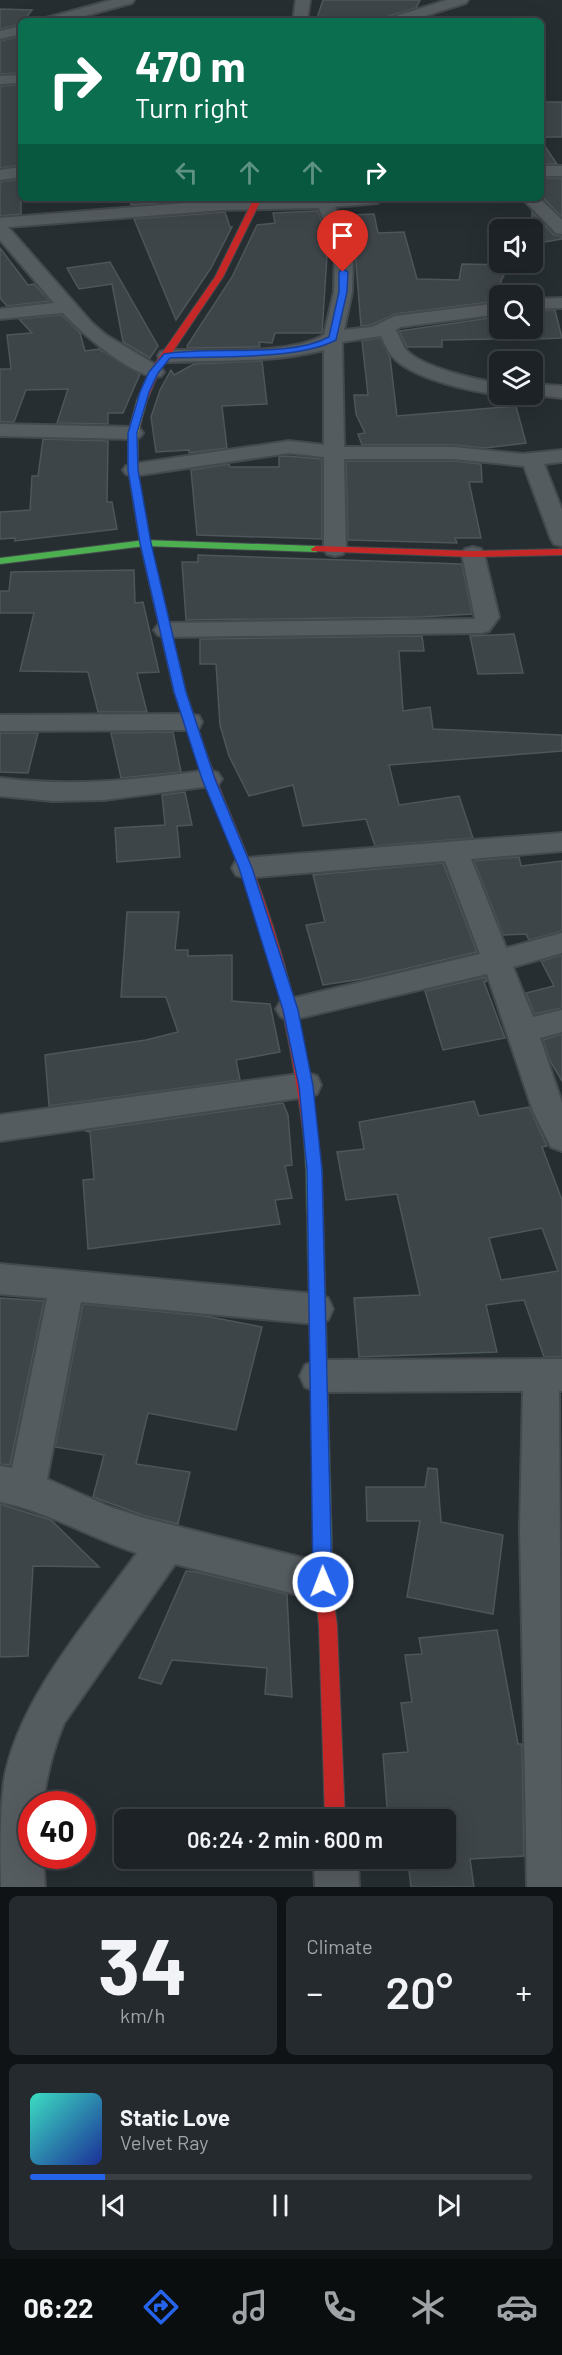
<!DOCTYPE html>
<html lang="en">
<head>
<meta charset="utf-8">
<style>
	body { margin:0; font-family:Barlow,sans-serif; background:#252a2e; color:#f1f3f6; height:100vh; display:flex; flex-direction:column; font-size:22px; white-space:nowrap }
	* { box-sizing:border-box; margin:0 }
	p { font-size:20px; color:#a0a4a7 }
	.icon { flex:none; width:33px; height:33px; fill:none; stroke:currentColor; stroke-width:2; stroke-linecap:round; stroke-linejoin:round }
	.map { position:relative; height:1887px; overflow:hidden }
	.drawer { display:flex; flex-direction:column; gap:9px; padding:9px; background:#0f1315; flex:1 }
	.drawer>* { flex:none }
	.guide { position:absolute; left:18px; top:18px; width:526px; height:183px; border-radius:9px; box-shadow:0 6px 24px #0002,0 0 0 2px #3a3f43; background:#0b6e4f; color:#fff; overflow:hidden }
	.tools { position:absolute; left:489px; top:219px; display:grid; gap:12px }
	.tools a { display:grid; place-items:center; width:54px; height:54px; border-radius:9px; background:#1c2226; box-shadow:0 6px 24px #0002,0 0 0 2px #3a3f43; font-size:30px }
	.speed { position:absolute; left:18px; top:1791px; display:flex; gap:12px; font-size:30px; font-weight:700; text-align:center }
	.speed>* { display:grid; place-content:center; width:78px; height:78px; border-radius:50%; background:#1c2226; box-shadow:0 6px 24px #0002,0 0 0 2px #3a3f43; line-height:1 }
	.speed .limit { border:9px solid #d22; background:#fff; color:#111 }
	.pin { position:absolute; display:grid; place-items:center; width:51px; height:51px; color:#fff; margin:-62px -26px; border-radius:50% 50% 50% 0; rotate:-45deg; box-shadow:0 0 6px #0007 }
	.pin .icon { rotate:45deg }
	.me { position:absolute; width:66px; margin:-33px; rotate:359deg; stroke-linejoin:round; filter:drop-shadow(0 0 4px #0008) }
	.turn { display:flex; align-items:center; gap:21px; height:126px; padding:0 18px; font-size:27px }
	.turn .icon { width:78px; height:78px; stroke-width:2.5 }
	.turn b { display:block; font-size:42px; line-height:51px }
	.lanes { display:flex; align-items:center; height:57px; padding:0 18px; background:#0003; justify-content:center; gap:30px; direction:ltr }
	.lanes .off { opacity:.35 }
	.big { font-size:45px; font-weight:600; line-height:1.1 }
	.drawer .card { flex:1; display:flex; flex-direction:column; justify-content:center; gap:9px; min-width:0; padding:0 21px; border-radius:9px; background:#252a2e }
	.drawer .dial { align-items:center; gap:0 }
	.dial b { font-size:78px; line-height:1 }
	.song { display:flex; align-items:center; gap:18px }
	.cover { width:72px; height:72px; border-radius:9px; background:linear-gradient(135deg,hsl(170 70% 55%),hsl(230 70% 35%)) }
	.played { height:6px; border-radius:3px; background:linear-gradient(90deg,#2563eb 15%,#3a3f43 15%) }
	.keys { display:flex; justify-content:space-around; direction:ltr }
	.heat { display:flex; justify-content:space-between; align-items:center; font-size:33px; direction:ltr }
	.drawer .tiles { flex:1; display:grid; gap:9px; grid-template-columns:1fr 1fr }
	.card:last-child { grid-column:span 2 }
	.trip { position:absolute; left:114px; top:1809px; width:342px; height:60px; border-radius:9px; background:#1c2226; box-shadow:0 6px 24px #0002,0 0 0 2px #3a3f43; font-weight:600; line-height:60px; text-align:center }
	.menu { display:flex; height:96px; justify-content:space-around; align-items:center; background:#0b0e0f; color:#a0a4a7 }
	.menu .icon { width:42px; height:42px }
	.menu .active { color:#2563eb }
	.menu b { font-size:27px; color:#f1f3f6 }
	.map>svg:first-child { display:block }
	.building { fill:#3e4549; stroke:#4d565a; stroke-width:1.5; fill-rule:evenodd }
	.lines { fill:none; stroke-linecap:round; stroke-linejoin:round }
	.street-casing { stroke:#44494d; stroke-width:4 }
	.fast-casing { stroke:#44494d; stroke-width:2 }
	.slow-casing { stroke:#44494d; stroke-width:2 }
	.jam-casing { stroke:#44494d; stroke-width:2 }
	.street { fill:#555c60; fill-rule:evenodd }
	.fast { fill:#4caf50; fill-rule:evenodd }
	.slow { fill:#ffc107; fill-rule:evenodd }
	.jam { fill:#c62828; fill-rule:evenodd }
	.route { fill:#2563eb; stroke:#184099; stroke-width:1.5 }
</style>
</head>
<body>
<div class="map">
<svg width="562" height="1887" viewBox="0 0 562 1887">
	<rect width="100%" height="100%" fill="#262e32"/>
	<g class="building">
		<path d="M323,0H420L416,8L389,16L386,21H316Z"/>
		<path d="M0,9L32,10L21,24L0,29Z"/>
		<path d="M21,36V73L0,74V41Z"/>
		<path d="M21,85V165L0,168V86Z"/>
		<rect x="542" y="102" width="20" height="35"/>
		<path d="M542,142L557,164H542Z"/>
		<path d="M542,178H562V217L542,197Z"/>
		<path d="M21,179V214L0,216V182Z"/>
		<path d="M130,198H172V202L131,205Z"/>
		<path d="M318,211L328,240L322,333H275L272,343L259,342L260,347L188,348L187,346L232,277L257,225L275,223L273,213Z"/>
		<path d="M225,212L230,227H232L211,268L176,320L134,219Z"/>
		<path d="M532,212L554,235L562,236V239L532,244Z"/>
		<path d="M374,214L378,233L404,232L417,279L459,280L462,264L509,265L501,281L498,301L395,314L371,325L361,326L355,251L350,215Z"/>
		<path d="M0,248L28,285L34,284L50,301L7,306L0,298Z"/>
		<path d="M110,262L158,346L150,358L123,342L112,284L79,289L67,268Z"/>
		<path d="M555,310L562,338L538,339L532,311Z"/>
		<path d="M62,315L80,333L85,351L99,349L140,374L123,413H108V424L57,423L68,389L26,390L14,422H0V369H11L7,335L32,333L19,319Z"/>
		<path d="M496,317V319H491L496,339L442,340V347H407L399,331Z"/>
		<path d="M380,338L390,357L397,416L516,406L526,443L485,448L454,445H362L358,434L365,433L356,414L354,395H368L362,341Z"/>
		<path d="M262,361L267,404L222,406L227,448L189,453V450L156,452L151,417L160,390L171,370L174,375L194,364Z"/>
		<path d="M43,439L108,441L107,502H112L117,529L15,541V538L0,539V512L30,510L32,476H38Z"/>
		<path d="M286,456L322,459V539L197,535L191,470L229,464L230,467H279V457Z"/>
		<path d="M346,461H454L481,464L482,482H469L481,538H455L457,543L348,540Z"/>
		<path d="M198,555L462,564L472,614L420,617L186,620L182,562H198Z"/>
		<path d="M134,570L135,603L143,602L159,672L137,673L147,712H98L88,672L20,671L34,613H0V591H9L11,572Z"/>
		<path d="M514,634L523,673L478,674L470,636Z"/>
		<path d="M422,636L424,651H399L403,711L430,707L433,729L562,735V751L389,765L399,805L459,796L473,838L375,846L366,819L303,826L293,785L249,796L229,756L220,725L216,664H200V639Z"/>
		<path d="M173,732L181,772L121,778L111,733Z"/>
		<path d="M0,733H38L28,773L0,772Z"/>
		<path d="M185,792L192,825L177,826L180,857L117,862L115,828L165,825L162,795Z"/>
		<path d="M519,857L521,866L562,861V931L529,940L526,934L503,935L474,861Z"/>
		<path d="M443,863L477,952L362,979L323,985L306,925L325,922L313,875Z"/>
		<path d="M127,912H179L175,950H188V956L232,955V1001L270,1004L280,1052L236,1060L240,1080L49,1106L45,1055L146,1040L178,1032L166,997H121Z"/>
		<path d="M562,955V1008L534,1014L526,993L554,986L541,961Z"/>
		<path d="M486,977L487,981L484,982L505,1038L443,1050L425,991Z"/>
		<path d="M562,1034V1081L550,1061L543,1040Z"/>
		<path d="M474,1101L479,1116L529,1107L547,1146L542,1147L562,1200V1357H544L524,1300L486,1305L497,1352L359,1357L354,1298L420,1295L397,1194L346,1200L337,1152L364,1149L359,1122ZM542,1228L558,1271L501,1280L489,1238Z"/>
		<path d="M283,1103L288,1115L292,1165L285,1166L292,1198L275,1200L280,1224L88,1249L83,1180L94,1179L90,1132L85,1131Z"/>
		<path d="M0,1298L44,1301L10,1465L0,1464Z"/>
		<path d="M83,1304L205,1316L262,1327L236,1430L148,1413L136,1464L190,1472L178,1524L145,1516L93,1497L104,1455L55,1447Z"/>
		<path d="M428,1468L437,1469L441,1522L503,1535L493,1614L407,1597L420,1521H367L366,1487H425Z"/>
		<path d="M0,1504L51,1520L99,1567L33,1566L28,1656L0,1657Z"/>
		<path d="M186,1571L197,1572L287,1594L292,1697L265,1694L267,1668L172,1660L161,1684L139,1678Z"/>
		<path d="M497,1630L518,1744H522L524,1856L470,1859L474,1887H411L408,1862L392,1863V1858H446V1820H388L383,1754L408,1752L401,1703L412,1702L405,1655L422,1654L419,1638Z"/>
	</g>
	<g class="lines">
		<defs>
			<g id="street">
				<path d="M112,0H134L132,3L66,21H44L46,18Z"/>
				<path d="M296,0H310L307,21H293Z"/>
				<path d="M447,0H468L466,3L409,21H388L390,18Z"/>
				<path d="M21,26V34L0,39V31Z"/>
				<path d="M21,75V83L0,84V76Z"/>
				<rect x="542" y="166" width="20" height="10"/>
				<path d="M21,167V177L0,180V170Z"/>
				<path d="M385,198L377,203L335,207L353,251L352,292L344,330L372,327L395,316L500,303V314L400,327L396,330C400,337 402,345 407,351C424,368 476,380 500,383V394H501L500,395C471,391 418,380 396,360C389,354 385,345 381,336L342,342L344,447H454L523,454L562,450V462L544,464L562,510V546L554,544L551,539L524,466L454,459H344L346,549L343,554L335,556L327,554L324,549V457L289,453L133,476L126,474L123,470L126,466L133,464L289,441L324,445V350C272,363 220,360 167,362L160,360L158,356L160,352L167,350C209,349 289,356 324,335L334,292L335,251L319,208L222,210L8,227L92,323L106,335L161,368L164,372L161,376C137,382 79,331 63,313L0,319V309L54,303L0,240V218L222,200Z"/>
				<path d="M522,198H539L562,220V234L556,233Z"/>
				<path d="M562,298V308L532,309V299Z"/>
				<path d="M532,384L562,386V398L527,394H532Z"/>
				<path d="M0,424L133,427L140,429L143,433L140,437L133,439L0,436Z"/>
				<path d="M473,547L481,549L484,554L499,617L489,631L481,633L166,637L158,635L154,630L158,625L166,623L475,619L462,554L465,549Z"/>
				<path d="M190,714L199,716L202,722L199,728L190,730L0,731V715Z"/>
				<path d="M209,770L218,773L222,779L218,785L104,800L53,801L0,796V778C71,787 139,780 209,770Z"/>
				<path d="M562,833V851L471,859L506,948L562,933V953L513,967L533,1017L562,1010V1032L540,1038L562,1103V1151L551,1147L533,1111L487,974L291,1020L281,1017L276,1009L281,1001L480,954L445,861L246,878L236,875L232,868L236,861L246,858Z"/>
				<path d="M306,1073L317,1076L321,1085L317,1094L306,1097L0,1141V1115Z"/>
				<path d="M0,1264L316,1294L328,1298L333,1309L328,1320L316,1324L81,1302L47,1479L110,1507L144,1518L323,1563L337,1568L342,1582L337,1596L323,1601L175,1564L64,1723C53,1750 46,1776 43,1804H32V1856H43L45,1887H1C0,1852 0,1816 4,1781C18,1699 89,1620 137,1553C90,1538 48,1511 0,1502V1466L12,1468L47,1298L0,1294Z"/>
				<path d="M562,1359V1391H559L562,1887H527L520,1529L523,1391L318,1392L305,1387L300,1376L305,1365L318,1360Z"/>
				<path d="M314,1858H358L359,1887H315Z"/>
			</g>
			<g id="fast">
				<path d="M145,540L316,546L321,549L316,552L145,546L0,564V558Z"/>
				<path d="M311,1133L316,1135L318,1139L322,1170L333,1589L331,1596L324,1598L317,1596L315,1589L306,1170L304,1139L306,1135Z"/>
			</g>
			<path id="slow" d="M142,397L147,400L138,433V470L150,543L186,692L206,752L200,756L194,752L174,692L140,543L128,470V433L137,400Z"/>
			<g id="jam">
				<path d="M254,198H262L223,277L159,372L147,400L139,402L137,400L149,372L215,277Z"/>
				<path d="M316,546L473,551L562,549V555L473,557L312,551L311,549Z"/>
				<path d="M200,748L206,752C223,801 246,848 263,897C291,976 309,1057 318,1139L316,1143L311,1145L306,1143L304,1139C294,1057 278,976 250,897C233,848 211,801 194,752Z"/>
				<path d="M324,1580L331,1582L337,1625L345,1820H325L319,1625L315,1589L317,1582Z"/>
			</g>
		</defs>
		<use href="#street" class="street-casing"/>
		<use href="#fast" class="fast-casing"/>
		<use href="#slow" class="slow-casing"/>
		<use href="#jam" class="jam-casing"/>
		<use href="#street" class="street"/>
		<use href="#fast" class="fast"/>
		<use href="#slow" class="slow"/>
		<use href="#jam" class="jam"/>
	</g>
	<path class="route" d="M343,269L348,272L347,292L336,340C299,360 215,356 170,358L158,373L149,392L137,433L138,470L151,543L186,692L215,779L252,868L298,1010L313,1086L322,1170L332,1582L329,1589L323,1592L316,1589L313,1582L307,1170L299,1086L283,1010L239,868L202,779L174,692L140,543L128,470V433L140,392L149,372L164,354C212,345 288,359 329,337L339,292V272Z"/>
</svg>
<div class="tools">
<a><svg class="icon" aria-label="sound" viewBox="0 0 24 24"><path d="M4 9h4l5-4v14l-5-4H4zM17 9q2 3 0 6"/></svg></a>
<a><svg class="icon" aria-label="search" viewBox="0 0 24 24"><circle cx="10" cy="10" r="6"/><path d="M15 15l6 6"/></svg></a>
<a><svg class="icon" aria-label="layers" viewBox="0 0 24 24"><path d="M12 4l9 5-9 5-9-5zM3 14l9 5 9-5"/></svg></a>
</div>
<div class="speed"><div class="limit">40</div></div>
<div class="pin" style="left:343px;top:272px;background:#d93025"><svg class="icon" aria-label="arrive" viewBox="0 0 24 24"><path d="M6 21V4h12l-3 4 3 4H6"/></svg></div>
<svg class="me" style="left:323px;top:1582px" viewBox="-20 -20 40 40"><circle r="17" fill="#2563eb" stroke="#fff" stroke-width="3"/><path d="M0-11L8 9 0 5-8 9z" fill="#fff"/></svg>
<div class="trip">06:24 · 2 min · 600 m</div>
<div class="guide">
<div class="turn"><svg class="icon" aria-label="right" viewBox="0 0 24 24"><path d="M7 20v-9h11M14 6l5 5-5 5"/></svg><div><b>470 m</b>Turn right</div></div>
<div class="lanes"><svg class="icon off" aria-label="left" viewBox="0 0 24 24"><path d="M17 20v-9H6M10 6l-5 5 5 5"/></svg><svg class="icon off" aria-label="ahead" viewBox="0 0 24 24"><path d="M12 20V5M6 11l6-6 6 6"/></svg><svg class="icon off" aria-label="ahead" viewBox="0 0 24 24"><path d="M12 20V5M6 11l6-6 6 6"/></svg><svg class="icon" aria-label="right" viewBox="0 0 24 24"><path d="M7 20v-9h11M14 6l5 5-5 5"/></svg></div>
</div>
</div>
<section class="drawer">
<div class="tiles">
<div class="card dial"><b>34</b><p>km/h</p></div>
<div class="card"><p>Climate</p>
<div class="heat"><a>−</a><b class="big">20°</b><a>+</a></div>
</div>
<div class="card">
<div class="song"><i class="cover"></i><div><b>Static Love</b><p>Velvet Ray</p></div></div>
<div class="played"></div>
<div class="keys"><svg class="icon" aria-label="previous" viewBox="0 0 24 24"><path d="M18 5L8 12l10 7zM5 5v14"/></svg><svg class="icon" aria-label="pause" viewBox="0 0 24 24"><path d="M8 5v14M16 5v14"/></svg><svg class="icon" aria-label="next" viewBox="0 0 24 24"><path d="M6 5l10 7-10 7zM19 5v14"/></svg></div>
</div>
</div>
</section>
<nav class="menu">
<b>06:22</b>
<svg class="icon active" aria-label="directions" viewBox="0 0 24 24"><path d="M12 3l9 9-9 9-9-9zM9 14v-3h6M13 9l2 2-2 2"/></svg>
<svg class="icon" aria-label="music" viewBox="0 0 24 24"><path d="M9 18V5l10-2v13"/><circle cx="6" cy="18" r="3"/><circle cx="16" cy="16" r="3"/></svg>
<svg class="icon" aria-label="phone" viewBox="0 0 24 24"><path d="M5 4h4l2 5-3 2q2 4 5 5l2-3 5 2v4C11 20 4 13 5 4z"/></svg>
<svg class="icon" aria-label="climate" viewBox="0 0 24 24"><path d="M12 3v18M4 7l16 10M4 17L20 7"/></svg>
<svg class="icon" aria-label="car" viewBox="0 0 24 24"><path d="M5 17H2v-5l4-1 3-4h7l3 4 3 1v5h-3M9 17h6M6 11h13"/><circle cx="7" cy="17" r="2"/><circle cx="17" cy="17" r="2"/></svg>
</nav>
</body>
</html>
